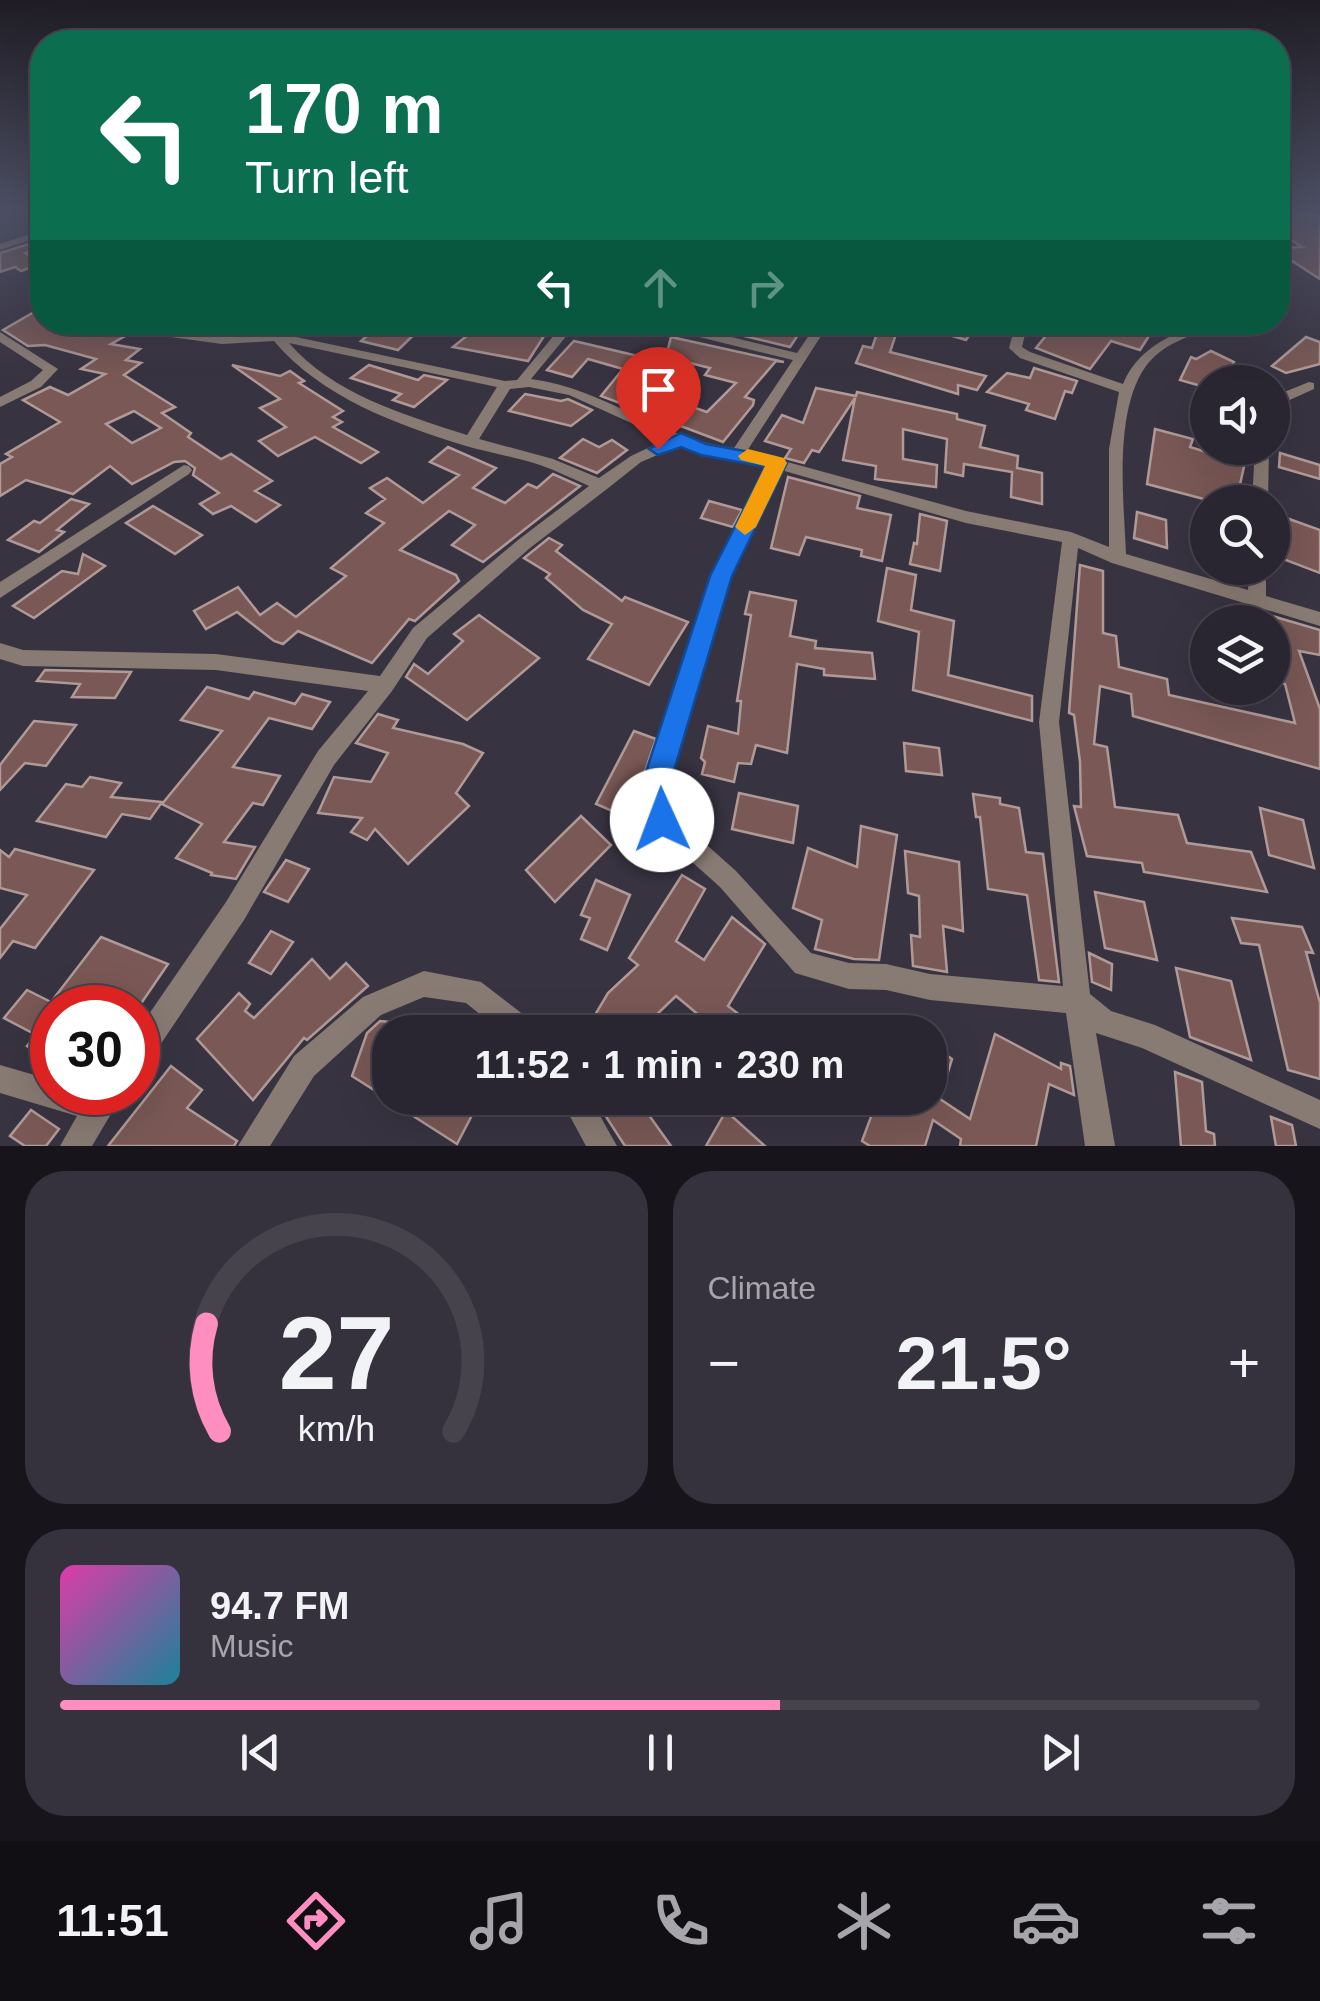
<!DOCTYPE html>
<html lang="en">
<head>
<meta charset="utf-8">
<style>
	body { margin:0; font-family:Helvetica,sans-serif; background:#36323d; color:#f1f3f6; height:100vh; display:flex; flex-direction:column; font-size:38px; white-space:nowrap }
	* { box-sizing:border-box; margin:0 }
	p { font-size:32px; color:#a5a5ab }
	.icon { flex:none; width:55px; height:55px; fill:none; stroke:currentColor; stroke-width:2; stroke-linecap:round; stroke-linejoin:round }
	.map { position:relative; height:1146px; overflow:hidden }
	.panel { display:flex; flex-direction:column; gap:25px; padding:25px; background:#17151b; flex:1 }
	.panel>* { flex:none }
	.hud { position:absolute; left:30px; top:30px; width:1260px; height:305px; border-radius:40px; box-shadow:0 10px 40px #0002,0 0 0 2px #46434d; background:#0b6e4f; color:#fff; overflow:hidden }
	.controls { position:absolute; left:1190px; top:365px; display:grid; gap:20px }
	.controls a { display:grid; place-items:center; width:100px; height:100px; border-radius:50%; background:#2a2631; box-shadow:0 10px 40px #0002,0 0 0 2px #46434d; font-size:50px }
	.speed { position:absolute; left:30px; top:985px; display:flex; gap:20px; font-size:50px; font-weight:700; text-align:center }
	.speed>* { display:grid; place-content:center; width:130px; height:130px; border-radius:50%; background:#2a2631; box-shadow:0 10px 40px #0002,0 0 0 2px #46434d; line-height:1 }
	.speed .limit { border:15px solid #d22; background:#fff; color:#111 }
	.pin { position:absolute; display:grid; place-items:center; width:85px; height:85px; color:#fff; margin:-102px -42px; border-radius:50% 50% 50% 0; rotate:-45deg; box-shadow:0 0 10px #0007 }
	.pin .icon { rotate:45deg }
	.me { position:absolute; width:110px; margin:-55px; rotate:358deg; stroke-linejoin:round; filter:drop-shadow(0 0 8px #0008) }
	.turn { display:flex; align-items:center; gap:35px; height:210px; padding:0 50px; font-size:45px }
	.turn .icon { width:130px; height:130px; stroke-width:2.5 }
	.turn b { display:block; font-size:70px; line-height:85px }
	.lanes { display:flex; align-items:center; height:95px; padding:0 50px; background:#0003; justify-content:center; gap:50px; direction:ltr }
	.lanes .off { opacity:.35 }
	.big { font-size:75px; font-weight:700; line-height:1.1 }
	.panel .widget { flex:1; display:flex; flex-direction:column; justify-content:center; gap:15px; min-width:0; padding:0 35px; border-radius:40px; background:#36323d }
	.panel .dial { align-items:center; gap:0 }
	.dial svg { height:260px; overflow:visible; fill:none; stroke:#46434d; stroke-width:7; stroke-linecap:round; text-anchor:middle }
	.dial text { fill:#f1f3f6; stroke:none }
	.song { display:flex; align-items:center; gap:30px }
	.cover { width:120px; height:120px; border-radius:15px; background:linear-gradient(135deg,hsl(320 70% 55%),hsl(190 70% 35%)) }
	.played { height:10px; border-radius:5px; background:linear-gradient(90deg,#fd8ebf 60%,#46434d 60%) }
	.keys { display:flex; justify-content:space-around; direction:ltr }
	.heat { display:flex; justify-content:space-between; align-items:center; font-size:55px; direction:ltr }
	.panel .tiles { flex:1; display:grid; gap:25px; grid-template-columns:1fr 1fr }
	.widget:last-child { grid-column:span 2 }
	.trip { position:absolute; left:372px; top:1015px; width:575px; height:100px; border-radius:40px; background:#2a2631; box-shadow:0 10px 40px #0002,0 0 0 2px #46434d; font-weight:700; line-height:100px; text-align:center }
	.tab-bar { display:flex; height:160px; justify-content:space-around; align-items:center; background:#110f14; color:#a5a5ab }
	.tab-bar .icon { width:70px; height:70px }
	.tab-bar .active { color:#fd8ebf }
	.tab-bar b { font-size:45px; color:#f1f3f6 }
	.map>svg:first-child { display:block }
	.building { fill:#795855; stroke:#b09a98; stroke-width:2.5; fill-rule:evenodd }
	.lines { fill:none; stroke-linecap:round; stroke-linejoin:round }
	.street { fill:#887b73; fill-rule:evenodd }
	.route { fill:#1a73e8; stroke:#114b97; stroke-width:2.5 }
	.slow { fill:#f59e0b }
</style>
</head>
<body>
<div class="map">
<svg width="1320" height="1146" viewBox="0 0 1320 1146">
	<rect width="100%" height="100%" fill="#383341"/>
	<g class="building">
		<path d="M1278,211L1320,215V279L1278,252V248L1302,247L1278,232Z"/>
		<path d="M29,244L36,249L25,253L42,263L21,271L15,267L0,272V253Z"/>
		<path d="M34,312L42,313V322H65L127,335L111,344L140,349L126,360L141,363L124,375L175,407L162,413L191,433L188,437L221,459L231,454L272,481L255,491L280,505L256,522L231,506L213,514L200,504L219,493L193,475L195,468L185,461L174,462L132,484L110,466L73,494L26,480L0,496V464L12,457L6,454L60,422L23,400L50,387L68,395L105,374L81,369L96,359L45,345L28,346L3,330ZM134,411L161,428L132,443L106,424Z"/>
		<path d="M339,322H427L398,350L361,341L368,335L338,328Z"/>
		<path d="M499,322H553L528,361L453,347L479,326L498,332Z"/>
		<path d="M704,322L764,323L802,329L790,347L702,326Z"/>
		<path d="M881,322H900L890,352L986,376L977,390L958,385V394L856,363L863,346L872,348Z"/>
		<path d="M919,322H978L966,340L919,326Z"/>
		<path d="M1057,322H1158L1140,350L1111,341L1090,369L1036,348Z"/>
		<path d="M671,337L784,362L776,361L745,397L754,400L753,405L723,442L601,396L623,369L588,359L572,377L547,370L574,341L655,360L638,378L677,387L669,399L707,412L736,383L705,375L710,368L666,357Z"/>
		<path d="M1306,337L1320,342V364L1286,373L1272,366Z"/>
		<path d="M1211,351L1234,362L1225,379L1217,376L1215,382H1208V388L1180,380L1191,357L1196,359Z"/>
		<path d="M232,365L280,376L290,371L304,381L299,383L343,411L333,417L342,422L333,427L378,452L361,463L315,437L278,456L259,441L286,427L260,408L280,399Z"/>
		<path d="M369,365L418,380L424,375L447,380L414,407L393,400L401,394L351,378Z"/>
		<path d="M1034,368L1077,381L1072,393L1065,391L1055,419L1026,410L1029,404L987,392L1007,373L1030,378Z"/>
		<path d="M816,388L856,396L857,392L957,414V419L985,426L980,447L1018,456L1017,468L1042,473V504L1011,497L1012,472L964,464L963,476L945,472L947,439L903,429V459L937,465L936,487L875,479L876,466L843,460L855,398L819,452L812,450L804,463L785,458L791,449L765,441L782,415L803,423Z"/>
		<path d="M525,394L561,401L568,399L592,410L571,426L509,411Z"/>
		<path d="M1155,429L1193,439L1190,447L1219,456L1222,448L1248,449L1236,502H1215L1147,484Z"/>
		<path d="M583,439L599,447L612,440L627,450L597,473L560,458Z"/>
		<path d="M448,447L496,468L473,488L505,503L528,484L537,488L553,474L580,486L483,562L452,545L475,525L449,511L400,550L456,575L459,581L415,621L409,619L372,663L298,631L283,644L274,641L237,612L206,629L194,611L238,587L260,615L277,603L296,617L346,576L331,568L384,523L366,513L385,499L370,488L387,478L423,503L459,475L430,462Z"/>
		<path d="M1280,453L1320,465V479L1279,467Z"/>
		<path d="M788,477L860,496L857,508L891,515L882,561L861,556L862,550L806,537L799,555L771,548Z"/>
		<path d="M71,499L89,504L57,530L64,532L39,552L8,540L34,521L40,523Z"/>
		<path d="M709,501L742,510L733,527L701,518Z"/>
		<path d="M153,506L202,535L175,554L126,523Z"/>
		<path d="M1137,512L1166,520L1167,548L1134,538Z"/>
		<path d="M920,514L947,521L940,571L910,564L914,543L917,544Z"/>
		<path d="M1278,515L1320,530V573L1275,556Z"/>
		<path d="M549,538L562,545L556,551L622,601L625,597L688,622L649,685L588,659L612,624L583,610L546,578L550,574L524,558Z"/>
		<path d="M83,554L105,566L34,618L13,606L62,571L78,574Z"/>
		<path d="M1080,565L1103,571V633L1116,636L1119,667L1167,679L1169,695L1295,723L1285,684L1272,681V616L1320,630V655L1299,651L1320,709V769L1133,716L1131,694L1100,686L1094,744L1107,747L1115,807L1178,815L1187,843L1251,852L1267,892L1144,872L1142,863L1087,856L1074,806L1081,807L1080,762L1074,715L1069,713Z"/>
		<path d="M887,568L916,575L911,610L954,621L948,675L1032,696V721L913,690L919,632L878,621Z"/>
		<path d="M750,592L796,601L790,636L816,641L815,648L872,653L875,679L824,675V669L797,664L787,753L756,745L751,764L738,763L734,782L702,774L705,762L701,758L708,726L738,734L741,701H737L751,615L745,614Z"/>
		<path d="M479,615L539,658L467,720L406,677L414,664L428,674L463,641L454,634Z"/>
		<path d="M45,670L131,672L115,698L72,697L80,684L37,681Z"/>
		<path d="M207,687L249,699L254,692L295,704L302,694L330,702L312,729L269,718L233,767L280,776L263,805L253,803L224,842L255,847L236,879L211,875L212,873L176,858L202,824L162,804L222,731L181,720Z"/>
		<path d="M378,714L398,720L393,728L463,744L483,753L456,793L469,806L408,864L375,829L367,840L351,832L362,818L318,813L334,777L371,782L388,753L356,743Z"/>
		<path d="M34,721L76,725L46,766L25,763L0,790V765Z"/>
		<path d="M634,731L656,739L640,786L643,798L633,820L596,804Z"/>
		<path d="M904,743L939,748L942,775L906,771Z"/>
		<path d="M90,777L121,783L111,797L162,802L150,819L122,814L106,837L37,821L66,784L82,787Z"/>
		<path d="M739,793L798,806L793,843L732,829Z"/>
		<path d="M973,794L1000,798V804L1019,808L1026,852L1043,854L1059,982L1039,980L1027,895L988,889L980,817H976Z"/>
		<path d="M1260,808L1303,820L1314,868L1269,855Z"/>
		<path d="M581,816L611,845L555,902L526,870Z"/>
		<path d="M861,826L897,835L879,960L854,959L815,949L822,920L793,908L808,848L857,867Z"/>
		<path d="M15,849L94,870L35,948L13,941L0,958V929L27,895L0,888V850L9,857Z"/>
		<path d="M905,851L959,862L963,931L943,926L947,972L913,966L911,935L920,937L919,896L908,893Z"/>
		<path d="M286,860L309,869L288,902L264,892Z"/>
		<path d="M682,875L705,889L676,941L704,960L732,917L765,944L728,1006L762,1032H719L676,996L654,1017L666,1032H567L584,1016L592,1020L608,993L638,965L629,958Z"/>
		<path d="M596,880L630,895L607,950L581,939L590,918L581,915Z"/>
		<path d="M1095,892L1144,902L1157,960L1105,948Z"/>
		<path d="M1232,918L1302,927L1313,953L1306,952L1320,1003V1079L1288,1070L1259,945L1241,943Z"/>
		<path d="M271,931L293,942L271,974L249,963Z"/>
		<path d="M101,937L168,964L138,1008H52V1059L27,1046L36,1035L4,1018L27,990L51,1002Z"/>
		<path d="M1089,953L1112,964L1111,990L1092,982Z"/>
		<path d="M312,959L330,979L346,963L368,986L307,1040L304,1038L253,1100L197,1039L239,993L250,1004L245,1011L254,1018Z"/>
		<path d="M1176,968L1231,981L1251,1060L1190,1037Z"/>
		<path d="M380,1021L390,1022V1080L385,1097L352,1076L367,1033Z"/>
		<path d="M995,1034L1061,1069V1063L1070,1066L1074,1095L1049,1084L1036,1146H960L961,1139L933,1120L925,1146H870L862,1141L878,1098H930V1044L952,1059L940,1099L970,1119Z"/>
		<path d="M171,1066L202,1090L187,1108L237,1141L234,1146H108Z"/>
		<path d="M1175,1072L1202,1082L1206,1131L1214,1134L1215,1146H1181Z"/>
		<path d="M385,1098H481L457,1144Z"/>
		<path d="M594,1098H658L646,1111L671,1146H625Z"/>
		<path d="M31,1110L59,1129L46,1146H25L10,1136Z"/>
		<path d="M726,1111L765,1146H706Z"/>
		<path d="M1271,1117L1292,1125L1296,1146H1276Z"/>
	</g>
	<g class="lines">
		<g class="street">
			<path d="M42,230V236L0,250V244Z"/>
			<path d="M84,322H121L222,336L277,333L505,381L517,380L565,322H578L531,379C604,388 662,440 734,448L793,360L687,334L672,322H687L695,328L797,353L818,322H830L747,451L966,511L1071,532L1109,547V449L1119,392L1020,358L1009,348L1016,322H1028L1022,347L1030,352L1123,384C1137,351 1162,340 1193,325V322H1205L1203,330C1187,337 1168,344 1155,356C1111,396 1124,500 1126,554L1248,590L1250,568H1266V596L1320,612V626L1112,563L1078,548L1059,722L1090,994L1111,1011L1155,1025L1320,1100V1129L1142,1048L1096,1033L1115,1146H1085L1066,1013L930,1000L886,990L849,989L795,973L720,887L654,828L644,787L712,576L768,466C739,458 707,458 681,445L641,462L607,489L530,548L427,638L392,691L334,765L244,920L148,1063L138,1067V1030L226,902L318,751L368,691L216,670L23,666L0,659V643L23,650L216,654L380,676L413,628L518,540L589,486C573,479 557,471 540,465C516,457 490,453 466,446C397,425 321,397 274,341L222,344L90,326ZM289,343L497,387L467,435C405,415 333,394 289,343ZM529,387L569,395L667,439L631,456L599,478L553,459L479,439L510,389ZM781,470L966,523L1062,542L1039,722L1063,986L930,974L886,964L849,963L811,953L736,871L672,814L666,787L730,576Z"/>
			<path d="M0,332L58,369L41,387L0,407V397L31,381L43,370L0,342Z"/>
			<path d="M1309,382L1314,383V389L1283,403L1277,413L1272,414V397Z"/>
			<path d="M1255,448H1269L1268,502H1252Z"/>
			<path d="M184,465L189,466L192,470L189,474L0,598V582Z"/>
			<path d="M424,971L481,982L533,1022L536,1032H502L466,1003L424,997L381,1015L314,1076L270,1146H238L294,1056L363,997Z"/>
			<path d="M0,1065L52,1080V1092H124L92,1146H60L77,1116L0,1093Z"/>
			<path d="M560,1098H590L617,1146H586Z"/>
		</g>
	</g>
	<linearGradient id="sky" x2="0" y2="1"><stop stop-color="#1f1c24"/><stop offset="0.57" stop-color="#4d5065"/><stop offset="1" stop-color="#4d5065" stop-opacity="0"/></linearGradient>
	<rect width="1320" height="371" fill="url(#sky)"/>
	<path class="route" d="M681,433L706,444L777,457L787,463L732,576L669,787L676,820L672,830L662,834L651,830L641,787L710,576L765,467L701,455L681,447L658,455L649,449Z"/>
	<path class="slow" d="M748,449L784,458L787,463L756,527L745,535L735,527L765,466L741,460L738,456Z"/>
</svg>
<div class="controls">
<a><svg class="icon" aria-label="sound" viewBox="0 0 24 24"><path d="M4 9h4l5-4v14l-5-4H4zM17 9q2 3 0 6"/></svg></a>
<a><svg class="icon" aria-label="search" viewBox="0 0 24 24"><circle cx="10" cy="10" r="6"/><path d="M15 15l6 6"/></svg></a>
<a><svg class="icon" aria-label="layers" viewBox="0 0 24 24"><path d="M12 4l9 5-9 5-9-5zM3 14l9 5 9-5"/></svg></a>
</div>
<div class="speed"><div class="limit">30</div></div>
<div class="pin" style="left:658px;top:449px;background:#d93025"><svg class="icon" aria-label="arrive" viewBox="0 0 24 24"><path d="M6 21V4h12l-3 4 3 4H6"/></svg></div>
<svg class="me" style="left:662px;top:820px" viewBox="-20 -20 40 40"><circle r="19" fill="#fff"/><path d="M0-13L10 11 0 6-10 11z" fill="#1a73e8"/></svg>
<div class="trip">11:52 · 1 min · 230 m</div>
<div class="hud">
<div class="turn"><svg class="icon" aria-label="left" viewBox="0 0 24 24"><path d="M17 20v-9H6M10 6l-5 5 5 5"/></svg><div><b>170 m</b>Turn left</div></div>
<div class="lanes"><svg class="icon" aria-label="left" viewBox="0 0 24 24"><path d="M17 20v-9H6M10 6l-5 5 5 5"/></svg><svg class="icon off" aria-label="ahead" viewBox="0 0 24 24"><path d="M12 20V5M6 11l6-6 6 6"/></svg><svg class="icon off" aria-label="right" viewBox="0 0 24 24"><path d="M7 20v-9h11M14 6l5 5-5 5"/></svg></div>
</div>
</div>
<section class="panel">
<div class="tiles">
<div class="widget dial"><svg viewBox="0 0 100 80">
<path d="M14 69A42 42 0 1 1 86 69"/>
<path d="M14 69A42 42 0 0 1 10 36" stroke="#fd8ebf"/>
<text x="50" y="56" font-size="32" font-weight="700">27</text>
<text x="50" y="72" font-size="11">km/h</text>
</svg></div>
<div class="widget"><p>Climate</p>
<div class="heat"><a>−</a><b class="big">21.5°</b><a>+</a></div>
</div>
<div class="widget">
<div class="song"><i class="cover"></i><div><b>94.7 FM</b><p>Music</p></div></div>
<div class="played"></div>
<div class="keys"><svg class="icon" aria-label="previous" viewBox="0 0 24 24"><path d="M18 5L8 12l10 7zM5 5v14"/></svg><svg class="icon" aria-label="pause" viewBox="0 0 24 24"><path d="M8 5v14M16 5v14"/></svg><svg class="icon" aria-label="next" viewBox="0 0 24 24"><path d="M6 5l10 7-10 7zM19 5v14"/></svg></div>
</div>
</div>
</section>
<nav class="tab-bar">
<b>11:51</b>
<svg class="icon active" aria-label="directions" viewBox="0 0 24 24"><path d="M12 3l9 9-9 9-9-9zM9 14v-3h6M13 9l2 2-2 2"/></svg>
<svg class="icon" aria-label="music" viewBox="0 0 24 24"><path d="M9 18V5l10-2v13"/><circle cx="6" cy="18" r="3"/><circle cx="16" cy="16" r="3"/></svg>
<svg class="icon" aria-label="phone" viewBox="0 0 24 24"><path d="M5 4h4l2 5-3 2q2 4 5 5l2-3 5 2v4C11 20 4 13 5 4z"/></svg>
<svg class="icon" aria-label="climate" viewBox="0 0 24 24"><path d="M12 3v18M4 7l16 10M4 17L20 7"/></svg>
<svg class="icon" aria-label="car" viewBox="0 0 24 24"><path d="M5 17H2v-5l4-1 3-4h7l3 4 3 1v5h-3M9 17h6M6 11h13"/><circle cx="7" cy="17" r="2"/><circle cx="17" cy="17" r="2"/></svg>
<svg class="icon" aria-label="filters" viewBox="0 0 24 24"><path d="M4 7h16M4 17h16"/><circle cx="9" cy="7" r="2"/><circle cx="15" cy="17" r="2"/></svg>
</nav>
</body>
</html>
